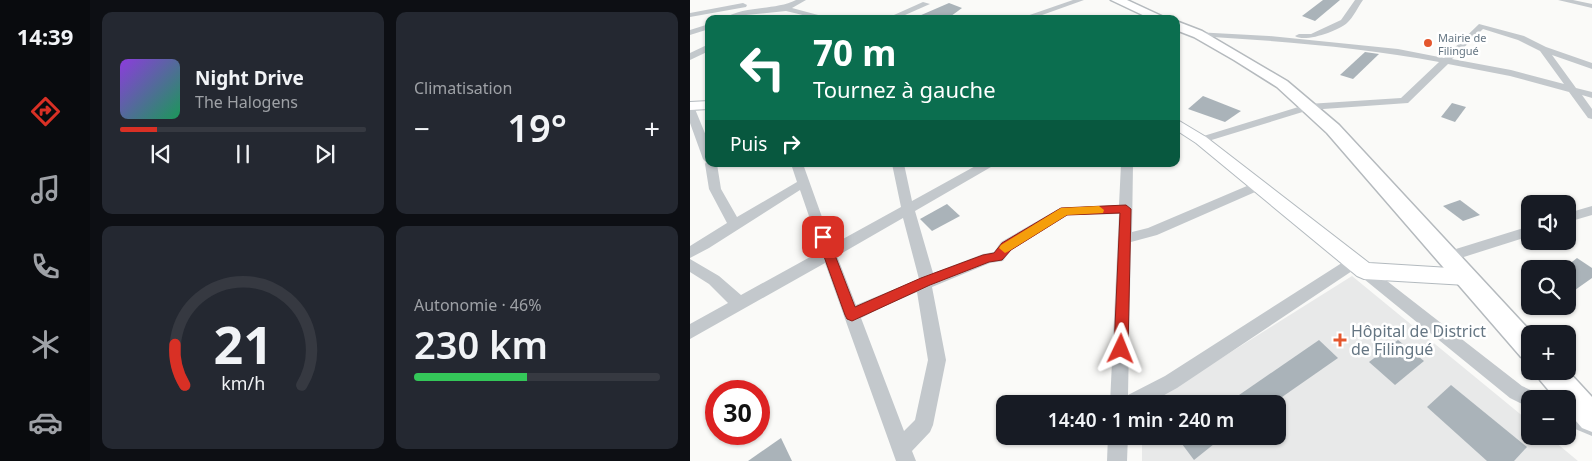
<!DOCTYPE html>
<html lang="fr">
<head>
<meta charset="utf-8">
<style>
	body { margin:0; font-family:"Noto Sans",sans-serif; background:#242831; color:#f1f3f6; height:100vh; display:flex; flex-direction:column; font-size:19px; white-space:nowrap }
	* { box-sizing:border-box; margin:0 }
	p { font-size:16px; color:#9ea1a6 }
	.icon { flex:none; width:28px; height:28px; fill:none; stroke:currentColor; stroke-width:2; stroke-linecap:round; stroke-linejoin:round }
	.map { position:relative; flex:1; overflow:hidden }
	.sheet { display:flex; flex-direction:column; gap:12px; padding:12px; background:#0d0f14; width:600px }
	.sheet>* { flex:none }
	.hud { position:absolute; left:15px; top:15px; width:475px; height:152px; border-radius:10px; box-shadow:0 1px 4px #0004; background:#0b6e4f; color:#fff; overflow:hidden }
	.buttons { position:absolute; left:831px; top:195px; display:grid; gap:10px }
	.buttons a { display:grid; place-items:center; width:55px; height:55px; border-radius:10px; background:#171b24; box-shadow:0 1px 4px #0004; font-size:25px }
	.speed { position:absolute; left:15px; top:380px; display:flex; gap:10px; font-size:25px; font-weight:700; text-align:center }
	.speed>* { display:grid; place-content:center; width:65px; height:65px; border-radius:50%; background:#171b24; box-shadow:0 1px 4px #0004; line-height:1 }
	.speed .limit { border:8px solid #d22; background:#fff; color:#111 }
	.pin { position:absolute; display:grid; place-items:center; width:42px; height:42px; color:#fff; margin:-21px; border-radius:10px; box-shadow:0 2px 8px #0006 }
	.me { position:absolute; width:55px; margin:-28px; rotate:2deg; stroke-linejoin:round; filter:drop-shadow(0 0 4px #0008) }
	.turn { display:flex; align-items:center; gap:18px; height:105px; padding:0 25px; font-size:22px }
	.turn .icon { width:65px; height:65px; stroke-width:2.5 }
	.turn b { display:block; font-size:35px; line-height:42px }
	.then { display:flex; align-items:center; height:48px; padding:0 25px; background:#0003; gap:10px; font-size:19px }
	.big { font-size:38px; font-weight:600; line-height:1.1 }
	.sheet .card { flex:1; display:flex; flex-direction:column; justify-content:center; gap:8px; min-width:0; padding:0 18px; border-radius:10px; background:#242831 }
	.sheet .dial { align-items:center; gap:0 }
	.dial svg { height:130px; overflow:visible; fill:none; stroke:#363941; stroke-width:7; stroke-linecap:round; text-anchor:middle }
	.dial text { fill:#f1f3f6; stroke:none }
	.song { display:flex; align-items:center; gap:15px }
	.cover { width:60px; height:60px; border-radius:8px; background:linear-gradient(135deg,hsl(270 70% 55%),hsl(150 70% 35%)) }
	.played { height:5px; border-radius:2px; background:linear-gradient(90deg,#d93025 15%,#363941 15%) }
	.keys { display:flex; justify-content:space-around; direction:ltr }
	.heat { display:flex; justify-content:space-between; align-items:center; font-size:28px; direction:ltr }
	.charge { height:8px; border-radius:4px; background:linear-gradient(90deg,#34c759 46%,#363941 0) }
	.sheet .tiles { flex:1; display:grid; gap:12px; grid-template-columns:repeat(2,1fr) }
	.trip { position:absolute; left:306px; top:395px; width:290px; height:50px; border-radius:10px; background:#171b24; box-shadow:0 1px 4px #0004; font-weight:600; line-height:50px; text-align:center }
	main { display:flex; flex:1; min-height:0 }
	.dock { display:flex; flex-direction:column; width:90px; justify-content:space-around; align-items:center; background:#090b0e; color:#9ea1a6 }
	.dock .icon { width:35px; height:35px }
	.dock .selected { color:#d93025 }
	.dock b { font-size:22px; color:#f1f3f6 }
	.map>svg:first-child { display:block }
	.built { fill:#e8e9e9 }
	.building { fill:#aab3b9 }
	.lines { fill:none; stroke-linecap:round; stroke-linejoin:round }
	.secondary-casing { stroke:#b3babf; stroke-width:2 }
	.primary-casing { stroke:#b5babe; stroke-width:3 }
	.street { fill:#c3c8cc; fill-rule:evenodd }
	.secondary { fill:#fff; fill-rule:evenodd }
	.primary { fill:#fff; fill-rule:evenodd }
	.route { fill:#d93025; stroke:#8d1f18 }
	.slow { fill:#f59e0b }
	.poi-dot { fill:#e4572e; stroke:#fff; stroke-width:2 }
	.labels { text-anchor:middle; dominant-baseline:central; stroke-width:5; stroke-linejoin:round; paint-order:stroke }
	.far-poi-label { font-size:11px; fill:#657683; stroke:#fff; text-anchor:start }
	.near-poi-label { font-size:16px; fill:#657683; stroke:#fff; text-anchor:start }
</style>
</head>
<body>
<main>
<nav class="dock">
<b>14:39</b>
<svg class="icon selected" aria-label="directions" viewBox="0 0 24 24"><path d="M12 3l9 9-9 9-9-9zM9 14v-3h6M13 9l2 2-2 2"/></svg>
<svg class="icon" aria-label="music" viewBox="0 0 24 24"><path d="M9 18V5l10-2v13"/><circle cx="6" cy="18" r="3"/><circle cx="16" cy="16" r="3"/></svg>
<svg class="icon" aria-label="phone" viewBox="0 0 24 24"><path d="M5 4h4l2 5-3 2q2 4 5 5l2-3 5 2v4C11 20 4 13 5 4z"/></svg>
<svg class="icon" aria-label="climate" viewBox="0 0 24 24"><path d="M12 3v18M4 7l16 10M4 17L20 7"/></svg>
<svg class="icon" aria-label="car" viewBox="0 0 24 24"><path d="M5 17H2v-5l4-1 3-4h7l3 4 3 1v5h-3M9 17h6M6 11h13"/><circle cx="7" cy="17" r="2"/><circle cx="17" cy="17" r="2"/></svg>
</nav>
<section class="sheet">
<div class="tiles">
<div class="card">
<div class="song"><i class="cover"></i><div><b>Night Drive</b><p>The Halogens</p></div></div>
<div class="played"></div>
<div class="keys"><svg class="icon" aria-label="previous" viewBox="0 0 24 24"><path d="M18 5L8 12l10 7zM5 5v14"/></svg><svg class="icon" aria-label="pause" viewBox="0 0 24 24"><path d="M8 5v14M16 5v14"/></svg><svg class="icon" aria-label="next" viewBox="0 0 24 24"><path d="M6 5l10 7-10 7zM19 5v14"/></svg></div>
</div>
<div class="card"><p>Climatisation</p>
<div class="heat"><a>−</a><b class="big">19°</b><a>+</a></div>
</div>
<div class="card dial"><svg viewBox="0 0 100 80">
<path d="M14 69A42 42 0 1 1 86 69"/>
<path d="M14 69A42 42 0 0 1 8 44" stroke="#d93025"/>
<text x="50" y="56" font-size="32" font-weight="700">21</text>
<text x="50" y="72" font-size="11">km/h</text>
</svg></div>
<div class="card"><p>Autonomie · 46%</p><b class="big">230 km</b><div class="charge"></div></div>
</div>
</section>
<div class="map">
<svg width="902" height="461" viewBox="0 0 902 461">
	<rect width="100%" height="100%" fill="#fafaf8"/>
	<path class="built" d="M662,276L840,422V436H858L888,461H452V436H588V404H458Z"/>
	<g class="building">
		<path d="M633,0H650L625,21L612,16Z"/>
		<path d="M259,3L272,8L257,19H222Z"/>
		<path d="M675,52L689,54L663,79L650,75Z"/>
		<path d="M513,96L551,111L535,122L498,109Z"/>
		<path d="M762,103L776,107L765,122L751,117Z"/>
		<path d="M770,200L790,215L773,221L753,206Z"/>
		<path d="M257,204L270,216L242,231L230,219Z"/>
		<path d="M887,258L902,268V278L878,295V265Z"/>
		<path d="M629,340L648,358L582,404H536Z"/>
		<path d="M708,340L734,361L705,385L679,362Z"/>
		<path d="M761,385L837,447L824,461H797L737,407Z"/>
		<path d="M486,436H534L504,460Z"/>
		<path d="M91,438L102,461H58Z"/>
	</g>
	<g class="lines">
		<defs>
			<g id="secondary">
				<path d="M19,101V109L0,110V102Z"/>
				<path d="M486,119L516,137L679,263L776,269L783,271L786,277L783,283L776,285L674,279L667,276L506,143L486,130Z"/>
			</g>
			<g id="primary">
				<path d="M421,0H437L478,19H461Z"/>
				<path d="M486,21L512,31L597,81L649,125L843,334H840V361L831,357L637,133L587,87L544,60L504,37L486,30Z"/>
				<path d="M846,371H878L902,397V432L892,428L878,412V399H866L850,380Z"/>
			</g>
		</defs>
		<use href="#secondary" class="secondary-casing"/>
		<use href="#primary" class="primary-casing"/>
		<g class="street">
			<path d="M106,0H116L102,8L143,19H129L96,11L56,15L45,19H33C54,5 84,11 106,0Z"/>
			<path d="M383,0H394L341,19H328Z"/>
			<path d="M665,0H673C668,7 663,18 657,23C648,31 615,43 605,36L609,34H621L651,20Z"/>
			<path d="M868,0H883L902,4V8Z"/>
			<path d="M233,2L240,4L206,19H195Z"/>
			<path d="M53,3L57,5L56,7L0,17V13Z"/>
			<path d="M19,24V29L0,35V30Z"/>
			<path d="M789,24L834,36L856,47L902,63V69L862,55L886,88L902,92V98L892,95L902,109V119L898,118L879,92L820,76L758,64L718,103L619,110L515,142H507L505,140L507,138L618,104L711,98L749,62C670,47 589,41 508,36L504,34L505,32L579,36L708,49L754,58ZM793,29L828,40L850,51L874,84L821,70L762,59Z"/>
			<path d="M19,44V51L0,60V53Z"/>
			<path d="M0,106L5,109L19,143V164H27L31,189L47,217L107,182L101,164H113L142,245L211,207L202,164H214L222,201L289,164H303L301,167L225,211L243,273L293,254L304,252L311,242L370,208L429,205L431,164H443L442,232L458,228L564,183H572L574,186L572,189L467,235L441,242L438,395L475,376L658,259L663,257L668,259L670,263L668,267L487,388L458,404H420L429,214L378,215L321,250L313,261L300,263L242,287L256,360L243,425L240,432L222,451L226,461H206L135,263L0,339V324L38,303L19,284L0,272V259L29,276L51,295L131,251L110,190L19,248L0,258V246L37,223L19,189L15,164L16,162L13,159L0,123ZM213,218L229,279L166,305L147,256ZM227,292L238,360L225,420L214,431L171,318L195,306Z"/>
			<path d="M902,206V215L878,222V213Z"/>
			<path d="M840,226V236L758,262L753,261L751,257L753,253Z"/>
			<path d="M674,265L679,267L832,386L847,393L849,399H840V408L820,398L669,275L667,271L669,267Z"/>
			<path d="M878,407L902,418V436L878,426Z"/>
			<path d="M418,436H438L437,461H417Z"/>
		</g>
		<use href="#secondary" class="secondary"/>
		<use href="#primary" class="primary"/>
	</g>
	<path class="route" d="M436,205L441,209L438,349L436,353L431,355L426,353L424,349L430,213L377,215L321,250L312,260L299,262L240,285L162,321L157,319L155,315L127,237L133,233L138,237L165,307L231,278L293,255L304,253L312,243L371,208Z"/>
	<path class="slow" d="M409,206L414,210L413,213L377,215L319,251L315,253L309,248L311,245L371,208Z"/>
	<g class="poi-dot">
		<circle cx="738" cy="43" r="5"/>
		<path d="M647.5 332.5h5v5h5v5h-5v5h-5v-5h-5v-5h5z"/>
	</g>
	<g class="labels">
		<g class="far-poi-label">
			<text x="748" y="37">Mairie de<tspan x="748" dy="13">Filingué</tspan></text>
		</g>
		<g class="near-poi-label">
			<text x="661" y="331">Hôpital de District<tspan x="661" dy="18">de Filingué</tspan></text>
		</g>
	</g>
</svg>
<div class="buttons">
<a><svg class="icon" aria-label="sound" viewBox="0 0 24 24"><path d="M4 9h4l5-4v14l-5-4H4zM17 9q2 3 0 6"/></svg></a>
<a><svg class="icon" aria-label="search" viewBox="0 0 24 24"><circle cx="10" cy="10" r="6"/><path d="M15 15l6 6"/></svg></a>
<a>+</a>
<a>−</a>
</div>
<div class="speed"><div class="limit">30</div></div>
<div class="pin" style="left:133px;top:237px;background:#d93025"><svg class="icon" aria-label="arrive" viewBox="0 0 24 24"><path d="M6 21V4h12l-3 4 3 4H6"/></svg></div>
<svg class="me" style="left:431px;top:349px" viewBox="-20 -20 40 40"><path d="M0-17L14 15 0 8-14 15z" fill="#d93025" stroke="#fff" stroke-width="4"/></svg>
<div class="trip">14:40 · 1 min · 240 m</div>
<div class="hud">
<div class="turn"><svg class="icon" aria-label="left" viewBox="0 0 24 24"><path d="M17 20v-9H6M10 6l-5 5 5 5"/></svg><div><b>70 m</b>Tournez à gauche</div></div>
<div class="then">Puis<svg class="icon" aria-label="right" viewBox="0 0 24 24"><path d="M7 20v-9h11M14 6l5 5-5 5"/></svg></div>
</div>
</div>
</main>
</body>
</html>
